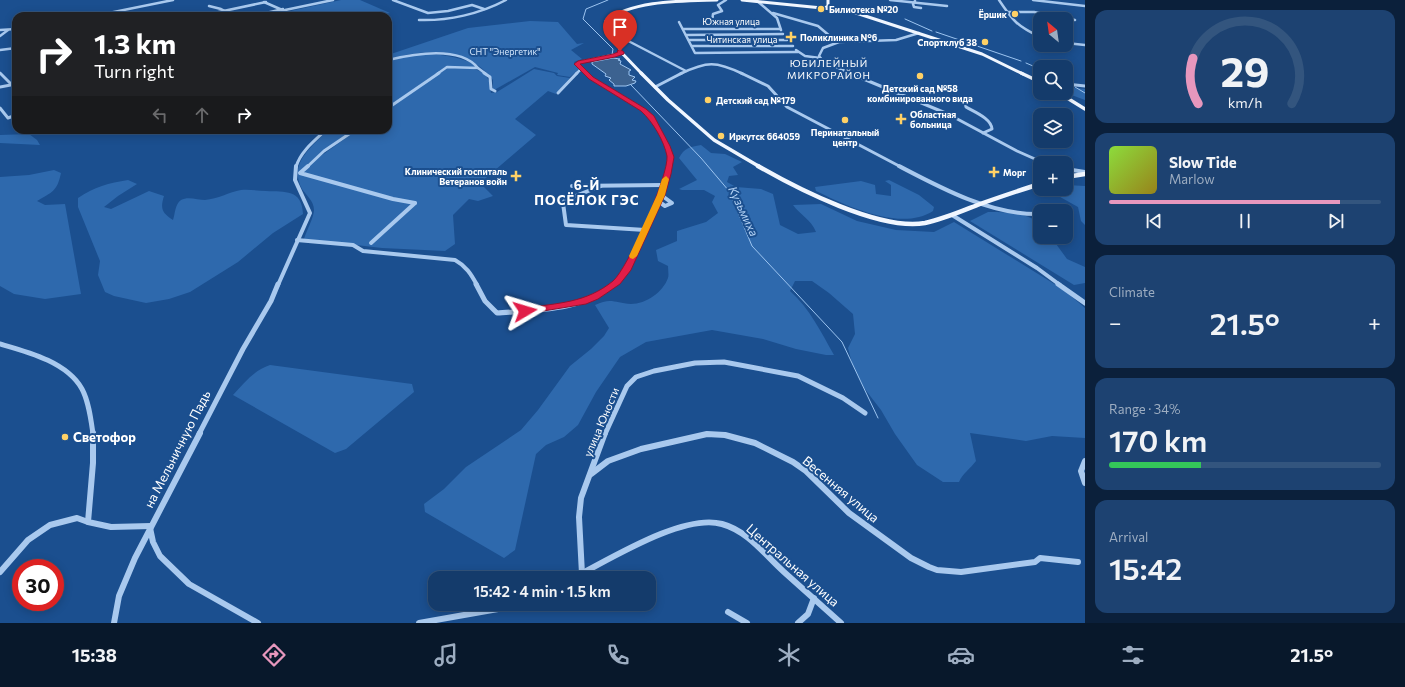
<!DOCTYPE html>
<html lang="en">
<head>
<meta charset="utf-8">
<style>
	body { margin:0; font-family:Commissioner,sans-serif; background:#1d4271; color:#f1f3f6; height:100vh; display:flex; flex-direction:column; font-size:15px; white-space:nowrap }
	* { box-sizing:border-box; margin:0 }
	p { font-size:13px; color:#9dadc1 }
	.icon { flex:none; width:22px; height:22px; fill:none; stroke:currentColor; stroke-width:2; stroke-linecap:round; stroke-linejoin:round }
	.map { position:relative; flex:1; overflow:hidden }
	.sheet { display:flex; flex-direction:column; gap:10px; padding:10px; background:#0b203b; width:320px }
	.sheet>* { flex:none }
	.guide { position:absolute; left:12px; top:12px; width:380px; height:122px; border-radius:12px; box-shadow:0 2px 10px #0003,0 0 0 1px #33557e; background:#202124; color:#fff; overflow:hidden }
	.needle { width:26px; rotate:331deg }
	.fabs { position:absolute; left:1033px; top:12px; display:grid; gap:8px }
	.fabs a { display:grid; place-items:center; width:40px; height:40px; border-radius:8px; background:#143b6b; box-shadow:0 2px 10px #0003,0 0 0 1px #33557e; font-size:20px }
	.speed { position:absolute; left:12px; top:559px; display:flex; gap:8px; font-size:20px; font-weight:700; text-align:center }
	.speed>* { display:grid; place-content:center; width:52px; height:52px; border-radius:50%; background:#143b6b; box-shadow:0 2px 10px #0003,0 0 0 1px #33557e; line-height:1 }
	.speed .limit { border:6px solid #d22; background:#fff; color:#111 }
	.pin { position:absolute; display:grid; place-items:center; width:34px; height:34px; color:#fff; margin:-41px -17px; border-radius:50% 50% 50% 0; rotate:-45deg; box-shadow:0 0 4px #0007 }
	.pin .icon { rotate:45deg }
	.me { position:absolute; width:44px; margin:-22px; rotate:83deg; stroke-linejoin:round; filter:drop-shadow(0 0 3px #0008) }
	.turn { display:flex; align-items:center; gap:14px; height:84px; padding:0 16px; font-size:18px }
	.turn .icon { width:52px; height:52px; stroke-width:2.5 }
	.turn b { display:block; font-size:28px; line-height:34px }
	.lanes { display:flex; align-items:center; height:38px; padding:0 16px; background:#0003; justify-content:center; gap:20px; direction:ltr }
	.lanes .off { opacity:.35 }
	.big { font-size:30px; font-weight:600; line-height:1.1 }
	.sheet .tile { flex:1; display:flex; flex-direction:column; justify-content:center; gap:6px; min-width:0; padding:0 14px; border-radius:12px; background:#1d4271 }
	.sheet .dial { align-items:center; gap:0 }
	.dial svg { height:104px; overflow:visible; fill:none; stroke:#33557e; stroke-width:7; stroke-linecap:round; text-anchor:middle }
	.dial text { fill:#f1f3f6; stroke:none }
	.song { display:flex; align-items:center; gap:12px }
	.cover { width:48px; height:48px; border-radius:6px; background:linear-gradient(135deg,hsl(90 70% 55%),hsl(50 70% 35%)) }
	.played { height:4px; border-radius:2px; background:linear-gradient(90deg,#e797bd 85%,#33557e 85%) }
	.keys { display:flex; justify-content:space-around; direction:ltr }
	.heat { display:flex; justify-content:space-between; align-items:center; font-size:22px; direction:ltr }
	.charge { height:6px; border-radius:3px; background:linear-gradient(90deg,#34c759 34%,#33557e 0) }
	.trip { position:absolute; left:428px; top:571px; width:228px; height:40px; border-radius:12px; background:#143b6b; box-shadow:0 2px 10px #0003,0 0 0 1px #33557e; font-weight:600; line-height:40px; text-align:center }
	.tab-bar { display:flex; height:64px; justify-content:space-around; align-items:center; background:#08182b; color:#9dadc1 }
	.tab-bar .icon { width:28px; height:28px }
	.tab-bar .current { color:#e797bd }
	.tab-bar b { font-size:18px; color:#f1f3f6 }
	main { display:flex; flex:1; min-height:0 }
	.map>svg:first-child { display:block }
	.green { fill:#2e69ad }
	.water { fill:#3c6290; stroke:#9cc4f0 }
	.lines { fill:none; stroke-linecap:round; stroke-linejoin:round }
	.stream { stroke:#9cc4f0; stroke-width:1 }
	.minor-far4 { stroke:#a9c9ee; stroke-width:2.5 }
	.minor-far3 { stroke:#a9c9ee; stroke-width:3 }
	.minor-far2 { stroke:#a9c9ee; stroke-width:4 }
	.minor-far1 { stroke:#a9c9ee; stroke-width:5 }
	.minor { stroke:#a9c9ee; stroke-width:6 }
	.major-far2 { stroke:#f0f6ff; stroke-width:3 }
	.major-far1 { stroke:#f0f6ff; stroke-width:3.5 }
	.major { stroke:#f0f6ff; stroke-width:4.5 }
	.route { fill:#e11d48; stroke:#92132f }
	.slow { fill:#f59e0b }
	.poi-dot { fill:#ffd166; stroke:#1b4f8f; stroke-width:1.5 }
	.labels { text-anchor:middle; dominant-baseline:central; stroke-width:4; stroke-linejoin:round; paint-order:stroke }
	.far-poi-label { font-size:9px; font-weight:bold; fill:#fff; stroke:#1b4f8f; text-anchor:start }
	.far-street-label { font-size:9px; fill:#fff; stroke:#1b4f8f }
	.far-park-label { font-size:9px; fill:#cfe3fa; stroke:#1b4f8f }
	.far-neighbourhood-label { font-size:10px; letter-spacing:1px; fill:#fff; stroke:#1b4f8f }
	.street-label { font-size:11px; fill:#fff; stroke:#1b4f8f }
	.water-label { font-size:12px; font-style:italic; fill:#b5d3f5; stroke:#1b4f8f }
	.far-district-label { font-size:13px; font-weight:bold; letter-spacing:1px; fill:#fff; stroke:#1b4f8f }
	.near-poi-label { font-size:13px; font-weight:bold; fill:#fff; stroke:#1b4f8f; text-anchor:start }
	.near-street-label { font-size:13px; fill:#fff; stroke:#1b4f8f }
</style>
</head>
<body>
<main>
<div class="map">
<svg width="1085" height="623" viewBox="0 0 1085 623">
	<rect width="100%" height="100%" fill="#1b4f8f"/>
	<g class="green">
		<path d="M341,0H360L390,13L376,16H300L290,11Z"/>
		<path d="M530,21L558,22L577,44L584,43L571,50L582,59L574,62L579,69L570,77L557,75L558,73L535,67L496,89H493V80C465,45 428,49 388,59V55L468,28Z"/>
		<path d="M416,54C437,54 455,55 474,64L475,68L445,67L388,107V61Z"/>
		<path d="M447,68C460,68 483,65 489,81C490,85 490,89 491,93L497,92L534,69L554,73L557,76L570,78L556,94L548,91L515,119L536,135L480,183L493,196L478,201L469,199L453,215L455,244L445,251L382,248L304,239C306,232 314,217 314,210C314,201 306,195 302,189C288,163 312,147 328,130H353L323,151L300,171L357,130H388V109Z"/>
		<path d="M1066,87L1085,89V100L1066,93Z"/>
		<path d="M29,134L37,140L40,145L0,143V135Z"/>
		<path d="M701,145L711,153L725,154L742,162L733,167L738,175L729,176L727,182L736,187L761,189L773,194L780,225L798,234L816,232C811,219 800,215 793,205L821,204L857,221L896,230L934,232L954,222L1064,290L1085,308V438L1052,436L1026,441L970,433L976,461C970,469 963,473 959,482H943L917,465L895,434L881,410L864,388L852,363L848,348L855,334L853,314L829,293L812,281H795L790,291C810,309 821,332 834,355H826L796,349L763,339L712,330L646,342L620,357L596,392L578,425L564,437L546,445L536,454L515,550L504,558L425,512L424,504L444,489L466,467L521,430L538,410L570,366L591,349L604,336L609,328L595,305C611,297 615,303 631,304C646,304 663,292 668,278C669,275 668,270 668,266L658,261L656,250L677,241V231L706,222L718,213L712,202L715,196L704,190H682L679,189L697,180L679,158C684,148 690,147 701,145Z"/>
		<path d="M54,170L61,173C57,192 52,192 37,201L45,205L65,204L81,294L45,299L14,294L0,286V177L29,175Z"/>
		<path d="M128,180L137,184L118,196L104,207L111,209L149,191L164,196C160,209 162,213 173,220C175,214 175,204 181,200C188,196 198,200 205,200C218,199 229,192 241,190C249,189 258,191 266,191C285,192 302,189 303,214L273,233L238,262L190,292L169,299L146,303L114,296L105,292L98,275L100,261L78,207V198C94,187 109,183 128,180Z"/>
		<path d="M889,180L919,195L934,207L933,211C901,232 847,206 816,191L815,187L861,181L875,185L876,194L891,196V185L885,181Z"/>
		<path d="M1066,185L1085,186V225L1081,221L1078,207L1053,193L1052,189H1066Z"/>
		<path d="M988,212C1001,212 1036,212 1040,227C1041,230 1040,234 1040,237H1051L1067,259L1085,267V283L1074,285L970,221Z"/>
		<path d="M270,365L412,384L414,392L346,449L335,453L233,395C244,383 254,370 270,365Z"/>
	</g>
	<path class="water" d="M613,58L620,59L618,60L621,61L620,64L631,70L629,71V75L635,77L632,80L636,81L635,83L626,86H614V84L609,80L611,78L605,76L606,74L592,64V62Z"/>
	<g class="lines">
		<g class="stream">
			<path d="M608,0L586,9L583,19L613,49L612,55"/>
			<path d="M905,19L932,31"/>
			<path d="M936,32L1021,61"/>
			<path d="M1026,63L1040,69"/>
			<path d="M631,85L701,158L729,191L752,246L842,342L878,418"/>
			<path d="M1075,87L1085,93"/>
		</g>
		<g class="minor-far4">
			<path d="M393,0L428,13L448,11L472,5L484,9"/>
			<path d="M756,0L777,18L781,30"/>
			<path d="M890,0L947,6"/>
			<path d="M999,0C1013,21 1017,26 1040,37"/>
			<path d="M1033,0L1085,6"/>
			<path d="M915,1L913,4L914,7L921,8"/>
			<path d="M264,2L296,16"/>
			<path d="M209,6L221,9L235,16"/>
			<path d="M285,10L333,0"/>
			<path d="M1007,12H1034L1075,20"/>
			<path d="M773,13L818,26L831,37L843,41"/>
			<path d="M94,16L173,0"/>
			<path d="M200,16L266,2"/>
			<path d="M253,16L283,9"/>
			<path d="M419,20C448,21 480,14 506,0"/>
			<path d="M679,22L695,53L798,52"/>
			<path d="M712,22L713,14L722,11L718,5L726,0"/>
			<path d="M683,29H780"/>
			<path d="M0,30L16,29"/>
			<path d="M613,33L686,71"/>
			<path d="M686,35L783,34"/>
			<path d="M0,36L8,30"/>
			<path d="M689,40H787"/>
			<path d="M1066,43L1085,45"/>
			<path d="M692,46H793"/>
			<path d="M0,50L16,48"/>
			<path d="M16,50L13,53L16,56"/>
			<path d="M796,50L805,56L820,58"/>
			<path d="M388,60C413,54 459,45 478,68L447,67L437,74"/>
			<path d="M478,68L486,74"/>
			<path d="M576,74L581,69"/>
			<path d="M587,74L577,64L580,62L622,53"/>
			<path d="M680,74C707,61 716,61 743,74"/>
			<path d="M852,74L823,61L819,56L823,48L839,42L896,40L919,33"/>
		</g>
		<g class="minor-far3">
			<path d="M0,73L16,89"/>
			<path d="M484,73L490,77L491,89L495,91"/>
			<path d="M586,73L591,78L644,110C656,122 674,150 669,167"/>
			<path d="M741,73L768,86L787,107L901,167"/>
			<path d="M849,73L948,114L1017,151L1044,163"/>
			<path d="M1066,84L1085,86"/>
			<path d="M0,87L16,84"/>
			<path d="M655,87L682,73"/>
			<path d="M558,93L577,73"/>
			<path d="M971,101L965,103L966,107C974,112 991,118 992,129L983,133"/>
			<path d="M0,108L8,118L16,115"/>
			<path d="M388,108L439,73"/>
			<path d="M296,167C300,152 315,140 326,130"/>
			<path d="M307,167L324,151L355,130"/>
		</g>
		<g class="minor-far2">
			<path d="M308,166L300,173L393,199L415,203"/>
			<path d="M899,166C941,188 989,214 1037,214"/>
			<path d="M1066,169L1085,172"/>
			<path d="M572,186L663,185"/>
			<path d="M601,186L565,200L563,203L566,225L645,230"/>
			<path d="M658,201L665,206L672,203L661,195"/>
			<path d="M952,215L1037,268L1060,285"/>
			<path d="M297,240L353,245L363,251L455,260C466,266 471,274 477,285"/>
			<path d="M371,243L415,203"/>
			<path d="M278,285L310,213L295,180L296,166"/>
			<path d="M613,285L627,270L662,191L669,166"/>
		</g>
		<g class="minor-far1">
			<path d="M476,284L485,301L497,313C536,310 584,311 614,284"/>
			<path d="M1058,284L1085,303"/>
			<path d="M0,344C28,352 67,362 82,389C89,402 91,420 93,434"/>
			<path d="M199,434L243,349L271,301L278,284"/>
			<path d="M605,434L627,386L636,377L654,371L695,363L724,362L798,376L843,398L865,413"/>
		</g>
		<g class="minor">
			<path d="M93,433V463L88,522L111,527L151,526"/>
			<path d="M1085,461L1081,471L1085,483"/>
			<path d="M591,474L608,461L641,449L707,434L725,435L755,443L793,462L806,471L849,513L911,558L929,567L937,570L961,572L1035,562L1040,558L1078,562"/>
			<path d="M150,528L153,542L160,556L189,584L258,623"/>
			<path d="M0,572L28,540L50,525L77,518L88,522"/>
			<path d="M582,574L579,517L581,498L605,433"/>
			<path d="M573,578C609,560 683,513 722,524C748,531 765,555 784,572C803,589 822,606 841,623"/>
			<path d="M728,612L747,623"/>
			<path d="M114,623L119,596L135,558L200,433"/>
			<path d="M419,623L498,609L515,604"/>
			<path d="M798,623L808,614L814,598"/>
		</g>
		<g class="major-far2">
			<path d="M742,0L832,9L856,13L982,54L1023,74"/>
			<path d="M825,8L828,6V0"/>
			<path d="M642,74L620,51L618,40L606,24V21C632,0 683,1 717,0"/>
		</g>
		<g class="major-far1">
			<path d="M641,73L668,100L714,140L760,167"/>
			<path d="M1021,73L1040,82"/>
			<path d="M1059,93L1085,109"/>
		</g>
		<g class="major">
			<path d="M758,166C798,189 880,231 925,223C944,219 962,211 980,204C1000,197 1020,190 1040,184"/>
			<path d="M1066,177L1085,174"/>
		</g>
	</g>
	<path class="route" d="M620,49L624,52V54L615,57L580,64L593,77L646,109L654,116L670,146L674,157L671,174L665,195L631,270L620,284L598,299L586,304L525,314L521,313L520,311L525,308C558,303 586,303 613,281C628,268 669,175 667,156C664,141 653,122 641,111L589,79L574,64L578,61L613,54L618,52L617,51Z"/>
	<path class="slow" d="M666,176L669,179L665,195L637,256L633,259L630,258L629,256L657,195L662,179Z"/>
	<g class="poi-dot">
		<circle cx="821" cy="9" r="4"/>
		<circle cx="1015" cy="14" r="4"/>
		<path d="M789 31h4v4h4v4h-4v4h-4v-4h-4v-4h4z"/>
		<circle cx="985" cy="42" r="4"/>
		<circle cx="920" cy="76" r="4"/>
		<circle cx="708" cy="100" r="4"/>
		<path d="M899 113h4v4h4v4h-4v4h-4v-4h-4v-4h4z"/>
		<circle cx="845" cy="120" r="4"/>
		<circle cx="721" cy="136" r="4"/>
		<path d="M992 166h4v4h4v4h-4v4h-4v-4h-4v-4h4z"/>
		<path d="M514 170h4v4h4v4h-4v4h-4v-4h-4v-4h4z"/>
		<circle cx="65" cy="437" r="4"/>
	</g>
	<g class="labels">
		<g class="far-poi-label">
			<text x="829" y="9">Билиотека №20</text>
			<text x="1007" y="14" text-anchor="end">Ёршик</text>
			<text x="800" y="37">Поликлиника N°6</text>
			<text x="977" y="42" text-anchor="end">Спортклуб 38</text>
			<text x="920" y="88" text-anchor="middle">Детский сад №58<tspan x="920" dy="10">комбинированного вида</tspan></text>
			<text x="716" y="100">Детский сад №179</text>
			<text x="910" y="114">Областная<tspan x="910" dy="10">больница</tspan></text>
			<text x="845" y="132" text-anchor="middle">Перинатальный<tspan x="845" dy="10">центр</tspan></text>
			<text x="729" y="136">Иркутск 664059</text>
			<text x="507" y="171" text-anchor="end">Клинический госпиталь<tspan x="507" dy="10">Ветеранов войн</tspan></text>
			<text x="1003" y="172">Морг</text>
		</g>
		<g class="far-street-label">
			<text x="731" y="21">Южная улица</text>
			<text x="742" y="39">Читинская улица</text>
		</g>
		<g class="far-park-label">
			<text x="505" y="51">СНТ "Энергетик"</text>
		</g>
		<g class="far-neighbourhood-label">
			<text x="829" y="63">ЮБИЛЕЙНЫЙ<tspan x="829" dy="12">МИКРОРАЙОН</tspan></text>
		</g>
		<g class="street-label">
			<text transform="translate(601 422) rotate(-67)">улица Юности</text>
		</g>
		<g class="water-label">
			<text transform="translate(744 211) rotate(65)">Кузьмиха</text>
		</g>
		<g class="far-district-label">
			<text x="587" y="185">6-Й<tspan x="587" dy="15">ПОСЁЛОК ГЭС</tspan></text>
		</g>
		<g class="near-poi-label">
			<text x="73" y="437">Светофор</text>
		</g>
		<g class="near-street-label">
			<text transform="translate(177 449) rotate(-63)">на Мельничную Падь</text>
			<text transform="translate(841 489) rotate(40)">Весенняя улица</text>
			<text transform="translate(793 565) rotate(41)">Центральная улица</text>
		</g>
	</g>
</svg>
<div class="fabs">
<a><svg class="needle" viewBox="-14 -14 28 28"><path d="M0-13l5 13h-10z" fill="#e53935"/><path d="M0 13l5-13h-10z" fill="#9dadc1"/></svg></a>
<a><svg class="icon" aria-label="search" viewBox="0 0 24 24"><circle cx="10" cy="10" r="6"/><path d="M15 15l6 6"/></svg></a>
<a><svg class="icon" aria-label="layers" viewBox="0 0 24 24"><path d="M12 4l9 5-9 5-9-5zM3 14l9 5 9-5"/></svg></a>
<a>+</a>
<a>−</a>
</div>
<div class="speed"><div class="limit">30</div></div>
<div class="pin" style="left:620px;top:51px;background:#d93025"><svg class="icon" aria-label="arrive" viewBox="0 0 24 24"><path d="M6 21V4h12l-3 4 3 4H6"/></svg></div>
<svg class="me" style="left:525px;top:311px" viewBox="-20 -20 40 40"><path d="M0-17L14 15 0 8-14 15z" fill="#e11d48" stroke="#fff" stroke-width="4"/></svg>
<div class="trip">15:42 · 4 min · 1.5 km</div>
<div class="guide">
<div class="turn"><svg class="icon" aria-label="right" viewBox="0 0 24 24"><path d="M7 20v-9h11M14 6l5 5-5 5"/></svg><div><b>1.3 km</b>Turn right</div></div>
<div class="lanes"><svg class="icon off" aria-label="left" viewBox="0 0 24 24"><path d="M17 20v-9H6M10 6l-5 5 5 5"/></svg><svg class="icon off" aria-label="ahead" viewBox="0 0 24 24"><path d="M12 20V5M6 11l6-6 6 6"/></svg><svg class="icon" aria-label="right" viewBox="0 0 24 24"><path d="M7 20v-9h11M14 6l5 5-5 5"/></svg></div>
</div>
</div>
<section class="sheet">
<div class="tile dial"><svg viewBox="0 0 100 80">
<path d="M14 69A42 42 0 1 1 86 69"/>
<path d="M14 69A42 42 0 0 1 10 34" stroke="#e797bd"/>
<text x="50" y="56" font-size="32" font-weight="700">29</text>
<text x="50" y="72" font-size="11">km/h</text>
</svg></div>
<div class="tile">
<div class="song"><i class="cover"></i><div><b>Slow Tide</b><p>Marlow</p></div></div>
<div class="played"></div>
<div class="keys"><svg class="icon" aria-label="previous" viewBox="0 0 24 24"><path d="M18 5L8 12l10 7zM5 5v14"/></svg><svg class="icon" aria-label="pause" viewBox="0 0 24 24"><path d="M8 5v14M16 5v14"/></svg><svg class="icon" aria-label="next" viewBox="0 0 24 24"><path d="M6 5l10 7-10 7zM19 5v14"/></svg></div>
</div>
<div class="tile"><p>Climate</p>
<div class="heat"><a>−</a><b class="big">21.5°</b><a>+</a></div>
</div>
<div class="tile"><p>Range · 34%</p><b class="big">170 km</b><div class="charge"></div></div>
<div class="tile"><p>Arrival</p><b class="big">15:42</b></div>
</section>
</main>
<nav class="tab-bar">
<b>15:38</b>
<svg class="icon current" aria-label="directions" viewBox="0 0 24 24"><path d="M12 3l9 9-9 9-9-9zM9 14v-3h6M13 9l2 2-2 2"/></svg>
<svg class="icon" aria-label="music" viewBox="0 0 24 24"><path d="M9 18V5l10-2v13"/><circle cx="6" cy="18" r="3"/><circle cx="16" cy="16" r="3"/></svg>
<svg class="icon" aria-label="phone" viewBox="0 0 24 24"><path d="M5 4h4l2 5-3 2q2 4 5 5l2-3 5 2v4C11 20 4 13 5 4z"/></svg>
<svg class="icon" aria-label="climate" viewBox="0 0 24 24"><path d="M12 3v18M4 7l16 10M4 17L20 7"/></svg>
<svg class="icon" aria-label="car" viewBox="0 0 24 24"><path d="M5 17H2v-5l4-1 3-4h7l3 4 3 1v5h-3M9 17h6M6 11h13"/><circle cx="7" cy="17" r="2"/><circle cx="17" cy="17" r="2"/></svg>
<svg class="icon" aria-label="filters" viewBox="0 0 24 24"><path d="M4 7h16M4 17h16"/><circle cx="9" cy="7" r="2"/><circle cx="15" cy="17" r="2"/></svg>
<b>21.5°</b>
</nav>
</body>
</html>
